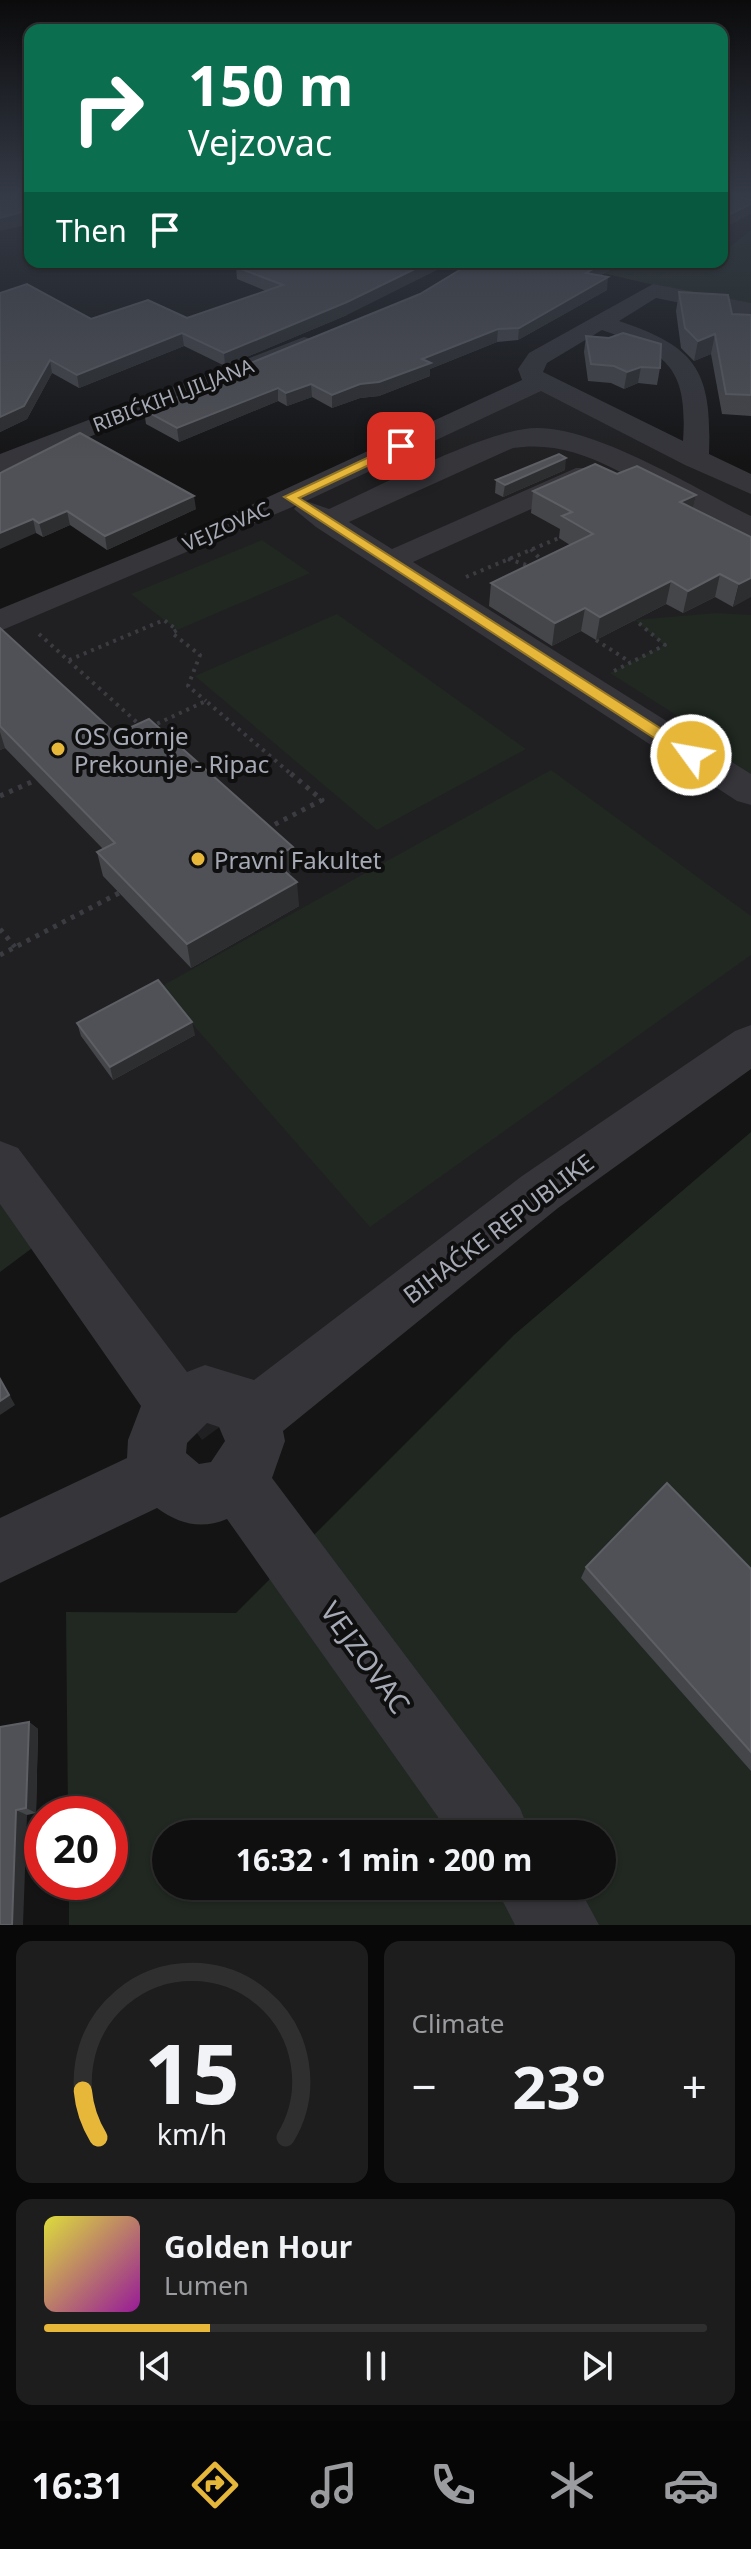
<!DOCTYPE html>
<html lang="en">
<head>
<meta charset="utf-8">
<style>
	body { margin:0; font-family:"Noto Sans",sans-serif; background:#1d1d1e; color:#f1f3f6; height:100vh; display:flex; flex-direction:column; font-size:30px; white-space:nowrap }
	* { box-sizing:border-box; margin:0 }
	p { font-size:26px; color:#9b9c9f }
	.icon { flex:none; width:44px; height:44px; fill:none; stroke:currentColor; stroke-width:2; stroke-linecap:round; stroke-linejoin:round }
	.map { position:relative; height:1925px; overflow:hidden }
	.drawer { display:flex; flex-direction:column; gap:16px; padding:16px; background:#080809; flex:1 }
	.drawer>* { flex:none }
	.top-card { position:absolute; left:24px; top:24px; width:704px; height:244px; border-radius:16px; box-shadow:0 2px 6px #0004,0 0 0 2px #2f2f30; background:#0b6e4f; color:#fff; overflow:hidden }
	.speed { position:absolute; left:24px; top:1796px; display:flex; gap:16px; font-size:40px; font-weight:700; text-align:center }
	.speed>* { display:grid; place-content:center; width:104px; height:104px; border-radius:50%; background:#0f0f10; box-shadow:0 2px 6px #0004,0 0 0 2px #2f2f30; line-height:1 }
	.speed .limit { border:12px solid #d22; background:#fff; color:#111 }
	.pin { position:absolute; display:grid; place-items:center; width:68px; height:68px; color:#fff; margin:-34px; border-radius:16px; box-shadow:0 4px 12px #0006 }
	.me { position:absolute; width:88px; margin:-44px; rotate:302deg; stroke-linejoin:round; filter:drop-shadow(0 0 6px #0008) }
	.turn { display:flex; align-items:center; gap:28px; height:168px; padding:0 32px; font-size:36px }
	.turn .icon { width:104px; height:104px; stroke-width:2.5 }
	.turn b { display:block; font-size:56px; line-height:68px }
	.then { display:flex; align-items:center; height:76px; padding:0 32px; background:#0003; gap:16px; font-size:30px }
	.big { font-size:60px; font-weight:700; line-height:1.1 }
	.drawer .tile { flex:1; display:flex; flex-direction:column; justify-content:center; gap:12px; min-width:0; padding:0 28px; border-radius:16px; background:#1d1d1e }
	.drawer .dial { align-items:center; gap:0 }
	.dial svg { height:208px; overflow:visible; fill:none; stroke:#2f2f30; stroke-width:7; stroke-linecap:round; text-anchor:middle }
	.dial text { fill:#f1f3f6; stroke:none }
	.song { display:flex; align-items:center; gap:24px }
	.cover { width:96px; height:96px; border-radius:12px; background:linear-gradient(135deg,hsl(60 70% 55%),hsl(300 70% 35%)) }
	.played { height:8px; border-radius:4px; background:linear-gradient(90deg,#e7b73a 25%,#2f2f30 25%) }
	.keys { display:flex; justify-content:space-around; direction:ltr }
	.heat { display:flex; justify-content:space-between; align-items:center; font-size:44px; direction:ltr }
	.drawer .tiles { flex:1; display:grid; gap:16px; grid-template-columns:1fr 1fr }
	.tile:last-child { grid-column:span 2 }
	.trip { position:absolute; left:152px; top:1820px; width:464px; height:80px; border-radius:40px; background:#0f0f10; box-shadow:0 2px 6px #0004,0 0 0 2px #2f2f30; font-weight:700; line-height:80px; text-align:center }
	.dock { display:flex; height:128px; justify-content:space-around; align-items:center; background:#060606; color:#9b9c9f }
	.dock .icon { width:56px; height:56px }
	.dock .current { color:#e7b73a }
	.dock b { font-size:36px; color:#f1f3f6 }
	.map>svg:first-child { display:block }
	.built { fill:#202022 }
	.green { fill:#202821; fill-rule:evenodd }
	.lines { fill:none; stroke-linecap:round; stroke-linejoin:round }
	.path-far1 { stroke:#3b3c41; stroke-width:4; stroke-dasharray:3 5; stroke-linecap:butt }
	.path { stroke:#3b3c41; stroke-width:5; stroke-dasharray:4 6; stroke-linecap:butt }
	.minor { fill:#35353a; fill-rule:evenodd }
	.wall { fill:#45464a }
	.shaded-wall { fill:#2d2e30 }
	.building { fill:#505156; stroke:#5d5f64; stroke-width:2 }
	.route { fill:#e7b73a; stroke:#967726; stroke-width:2 }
	.poi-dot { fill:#e7b73a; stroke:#0f0f10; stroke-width:3 }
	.labels { text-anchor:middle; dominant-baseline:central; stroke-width:8; stroke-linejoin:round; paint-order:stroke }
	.far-street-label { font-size:20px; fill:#a6aab5; stroke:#0f0f10 }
	.poi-label { font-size:24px; fill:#a6aab5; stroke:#0f0f10; text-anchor:start }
	.street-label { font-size:24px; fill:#a6aab5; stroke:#0f0f10 }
	.near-street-label { font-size:28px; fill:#a6aab5; stroke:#0f0f10 }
</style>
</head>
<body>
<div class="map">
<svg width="751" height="1925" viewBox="0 0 751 1925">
	<rect width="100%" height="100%" fill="#141415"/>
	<path class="built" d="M541,381L751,485V1044L540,1192L202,1440L0,1163V621Z"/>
	<g class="green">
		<path d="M751,230V308L556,262L706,265L722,262V253Z"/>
		<path d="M262,540L310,573L177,630L131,594Z"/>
		<path d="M716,613L751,615V792L664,738L689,723L610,673L664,645L635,620Z"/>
		<path d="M337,614L526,749L377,830L195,676Z"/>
		<path d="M551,770L751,916V955L370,1227L160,987Z"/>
		<path d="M751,1132V1925H69V1882H110V1814H68L66,1612L236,1613L514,1335ZM166,1834H602V1886H166Z"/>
		<path d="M0,1159L51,1234L0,1272Z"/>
	</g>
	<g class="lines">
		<g class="path-far1">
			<path d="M531,549L544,563"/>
			<path d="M508,559L533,567"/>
			<path d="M466,577L559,538"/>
			<path d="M39,634L141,726"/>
			<path d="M596,640L630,662"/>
			<path d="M69,660L164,620L177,630L172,633L200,655L188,686L206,701"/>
			<path d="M614,671L665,645L635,620"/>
			<path d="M150,727L206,701L291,774"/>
		</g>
		<g class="path">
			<path d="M0,796L36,780"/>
			<path d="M266,829L322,800L289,772"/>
			<path d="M0,929L15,947"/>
			<path d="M0,955L119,893"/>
		</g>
		<g class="minor">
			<path d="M653,284L751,303V317L656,298L619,321C697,347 712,371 709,454L751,474V494L685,465L541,391L306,501L329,509C378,487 490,427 538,428C600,429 694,488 751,516V537C669,517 602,434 513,448L349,522L392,549L576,468H596L600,474L596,480L413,562L751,774V805L737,801L316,527L294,509L297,505L0,631V609L225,517L522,380L518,369L529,353ZM602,330C668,353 688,368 683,441L543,372L547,363Z"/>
			<path d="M304,337L312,339L316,344L312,349L0,472V454Z"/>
			<path d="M751,1025V1069L558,1208L283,1431L285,1441L272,1478L520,1808L530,1834H450L227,1519C201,1530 179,1524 157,1508L0,1583V1518L127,1458L128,1440L141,1406L0,1204V1141L18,1148L187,1372L205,1365L254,1380L522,1176L735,1031ZM207,1423L219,1427L225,1441L211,1462L199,1464L186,1453L187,1443Z"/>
			<path d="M495,1886H578L599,1925H515Z"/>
		</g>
	</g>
	<g class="wall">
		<path d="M250,262L347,315L225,366L184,346L79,388L52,373L27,419L0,432V293L91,319L187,318L266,291L237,279L236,267Z"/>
		<path d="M473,262H622L600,276L607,290L518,340L497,342L430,369V376L379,396L360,398L332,408L312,397L287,406L278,401L179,442L146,424L144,410L248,370V364L420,294Z"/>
		<path d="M679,292L732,314L751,315V416L722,414L711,354L694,361L681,348L676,311Z"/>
		<path d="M586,336L660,368L657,385L638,383L624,389L611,383L588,381L584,352Z"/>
		<path d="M565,470L503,497L495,493L496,480Z"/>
		<path d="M0,473L196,509L107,550L70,525L43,537L36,533Z"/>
		<path d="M617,474L696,495L693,508L751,537L733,607L715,597L683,613L666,604L596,640L581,631L552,646L489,606L491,583L570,545L559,538L560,529L531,513L533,491Z"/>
		<path d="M0,628L116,734L295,871L288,874L299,906L191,968L103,876L97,852L103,849L5,748L0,750Z"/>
		<path d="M77,1023L195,1035L113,1080L81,1036Z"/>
		<path d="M586,1567L751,1569V1771L581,1578Z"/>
		<path d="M29,1722L38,1729L36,1813L27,1815L0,1925Z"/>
	</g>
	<g class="shaded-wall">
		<path d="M722,194H748L722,203Z"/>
		<path d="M751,204V214L722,229V218Z"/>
		<path d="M30,210V224L0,231V218Z"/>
		<path d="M429,262H453L347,315L225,366L224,353Z"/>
		<path d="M605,262H622L585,285L586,273Z"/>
		<path d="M608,277L607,290L518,340L519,328Z"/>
		<path d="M498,329L497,342L430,369V376L379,396L360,398L332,408V395Z"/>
		<path d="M182,333L184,346L79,388L77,375Z"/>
		<path d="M715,334L711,354L694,361L698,341Z"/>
		<path d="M50,360L52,373L27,419L0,432V417Z"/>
		<path d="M641,367L638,383L624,389L627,372Z"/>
		<path d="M311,384L312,397L287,406L286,393Z"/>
		<path d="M278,388V401L179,442L177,428Z"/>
		<path d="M566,458L565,470L503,497L505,485Z"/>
		<path d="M696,495L691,517L680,502Z"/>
		<path d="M194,496L196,509L107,550L105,536Z"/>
		<path d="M67,511L70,525L43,537L39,523Z"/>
		<path d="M33,519L36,533L0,549V533Z"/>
		<path d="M720,574L715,597L683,613L688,591Z"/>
		<path d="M751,578V597L733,607L739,584Z"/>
		<path d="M671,581L666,604L596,640L600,617Z"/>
		<path d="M585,608L581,631L552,646L555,623Z"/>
		<path d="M0,732L5,748L0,750Z"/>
		<path d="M293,847L295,871L273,883L271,859Z"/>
		<path d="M297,882L299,906L191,968L187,944Z"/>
		<path d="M192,1022L195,1035L113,1080L110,1067Z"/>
		<path d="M0,1378L15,1405L0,1415Z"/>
		<path d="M29,1722L38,1729L36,1813L26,1808Z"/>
		<path d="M16,1810L27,1815L23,1925H12Z"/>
	</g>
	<g class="building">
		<path d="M5,194H30V210L0,218V196Z"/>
		<path d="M722,194H728L751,200V204L722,218Z"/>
		<path d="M250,262H429L347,302L224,353L182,333L77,375L50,360L24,406L0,417V293L27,284L91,319L148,300L187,318L283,285L236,267Z"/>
		<path d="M473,262H605L586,273L608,277L519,328L498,329L422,359L431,363L379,382L360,384L332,395L311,384L286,393L278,388L177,428L144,410L255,367L248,364L420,294Z"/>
		<path d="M679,292L728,295L732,314L751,315V395L726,394L715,334L698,341L685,328Z"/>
		<path d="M623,333L661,344L660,368L641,367L627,372L614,366L591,364L586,336L609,338Z"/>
		<path d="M80,433L194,496L105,536L67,511L39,523L33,519L0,533V473Z"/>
		<path d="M559,454L566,458L505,485L496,480Z"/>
		<path d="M595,464L617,474L637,466L696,495L680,502L751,537V578L739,584L720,574L688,591L671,581L600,617L585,608L555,623L491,583L593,534L562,516L572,512L533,491Z"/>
		<path d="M0,628L116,734L149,719L293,847L271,859L297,882L187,944L97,852L115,843L0,726Z"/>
		<path d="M158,980L192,1022L110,1067L77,1023Z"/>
		<path d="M0,1379L9,1395L0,1401Z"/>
		<path d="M667,1483L751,1569V1752L586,1567Z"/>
		<path d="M29,1722L26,1808L16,1810L12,1925H0V1727Z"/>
	</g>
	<linearGradient id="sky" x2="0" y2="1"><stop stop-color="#0b0b0c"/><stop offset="0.42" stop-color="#343a46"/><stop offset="1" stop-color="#343a46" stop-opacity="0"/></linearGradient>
	<rect width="751" height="464" fill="url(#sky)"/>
	<path class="route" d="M401,442L405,448L299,498L696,751V758H685L284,497Z"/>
	<g class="poi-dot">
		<circle cx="58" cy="749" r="8"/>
		<circle cx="198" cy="859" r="8"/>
	</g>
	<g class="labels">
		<g class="far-street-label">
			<text transform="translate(173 395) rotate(-21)">RIBIĆKIH LJILJANA</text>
			<text transform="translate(226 526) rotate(-24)">VEJZOVAC</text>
		</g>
		<g class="poi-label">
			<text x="74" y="735">OS Gornje<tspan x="74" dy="28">Prekounje - Ripac</tspan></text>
			<text x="214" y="859">Pravni Fakultet</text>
		</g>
		<g class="street-label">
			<text transform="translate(498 1228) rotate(-37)">BIHAĆKE REPUBLIKE</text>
		</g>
		<g class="near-street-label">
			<text transform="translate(366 1657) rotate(54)">VEJZOVAC</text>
		</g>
	</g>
</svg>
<div class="speed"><div class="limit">20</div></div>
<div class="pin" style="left:401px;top:446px;background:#d93025"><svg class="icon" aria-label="arrive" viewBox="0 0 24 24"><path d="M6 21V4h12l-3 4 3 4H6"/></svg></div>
<svg class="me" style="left:691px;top:755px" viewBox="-20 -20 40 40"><circle r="17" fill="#e7b73a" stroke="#fff" stroke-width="3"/><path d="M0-11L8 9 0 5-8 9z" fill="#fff"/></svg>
<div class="trip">16:32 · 1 min · 200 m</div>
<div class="top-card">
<div class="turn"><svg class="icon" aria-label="right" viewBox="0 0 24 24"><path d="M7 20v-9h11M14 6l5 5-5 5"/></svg><div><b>150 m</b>Vejzovac</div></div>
<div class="then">Then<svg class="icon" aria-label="arrive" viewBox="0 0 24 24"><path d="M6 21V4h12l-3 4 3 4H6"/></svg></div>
</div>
</div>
<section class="drawer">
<div class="tiles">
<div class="tile dial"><svg viewBox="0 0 100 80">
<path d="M14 69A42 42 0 1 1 86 69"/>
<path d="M14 69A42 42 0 0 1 8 51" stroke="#e7b73a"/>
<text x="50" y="56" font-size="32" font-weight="700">15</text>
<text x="50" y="72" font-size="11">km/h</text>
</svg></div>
<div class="tile"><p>Climate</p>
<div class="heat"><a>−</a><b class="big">23°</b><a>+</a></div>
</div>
<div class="tile">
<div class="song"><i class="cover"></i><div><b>Golden Hour</b><p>Lumen</p></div></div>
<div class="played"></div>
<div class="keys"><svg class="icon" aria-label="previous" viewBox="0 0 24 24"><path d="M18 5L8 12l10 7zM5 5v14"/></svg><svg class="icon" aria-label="pause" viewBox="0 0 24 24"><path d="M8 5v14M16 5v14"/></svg><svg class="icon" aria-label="next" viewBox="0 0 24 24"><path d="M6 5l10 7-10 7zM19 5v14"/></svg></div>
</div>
</div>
</section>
<nav class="dock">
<b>16:31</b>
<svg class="icon current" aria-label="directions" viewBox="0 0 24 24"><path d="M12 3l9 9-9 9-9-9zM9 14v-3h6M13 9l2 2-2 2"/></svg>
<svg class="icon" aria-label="music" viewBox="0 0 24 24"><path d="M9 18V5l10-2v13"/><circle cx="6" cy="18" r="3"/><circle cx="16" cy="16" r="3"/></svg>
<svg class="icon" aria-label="phone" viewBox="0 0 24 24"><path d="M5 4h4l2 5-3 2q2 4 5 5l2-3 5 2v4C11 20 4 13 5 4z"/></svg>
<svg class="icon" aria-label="climate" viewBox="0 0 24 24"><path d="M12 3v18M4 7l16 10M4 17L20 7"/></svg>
<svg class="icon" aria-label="car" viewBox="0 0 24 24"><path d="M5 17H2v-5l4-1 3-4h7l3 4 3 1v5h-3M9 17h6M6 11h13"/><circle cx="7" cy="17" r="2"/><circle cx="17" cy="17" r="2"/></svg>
</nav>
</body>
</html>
